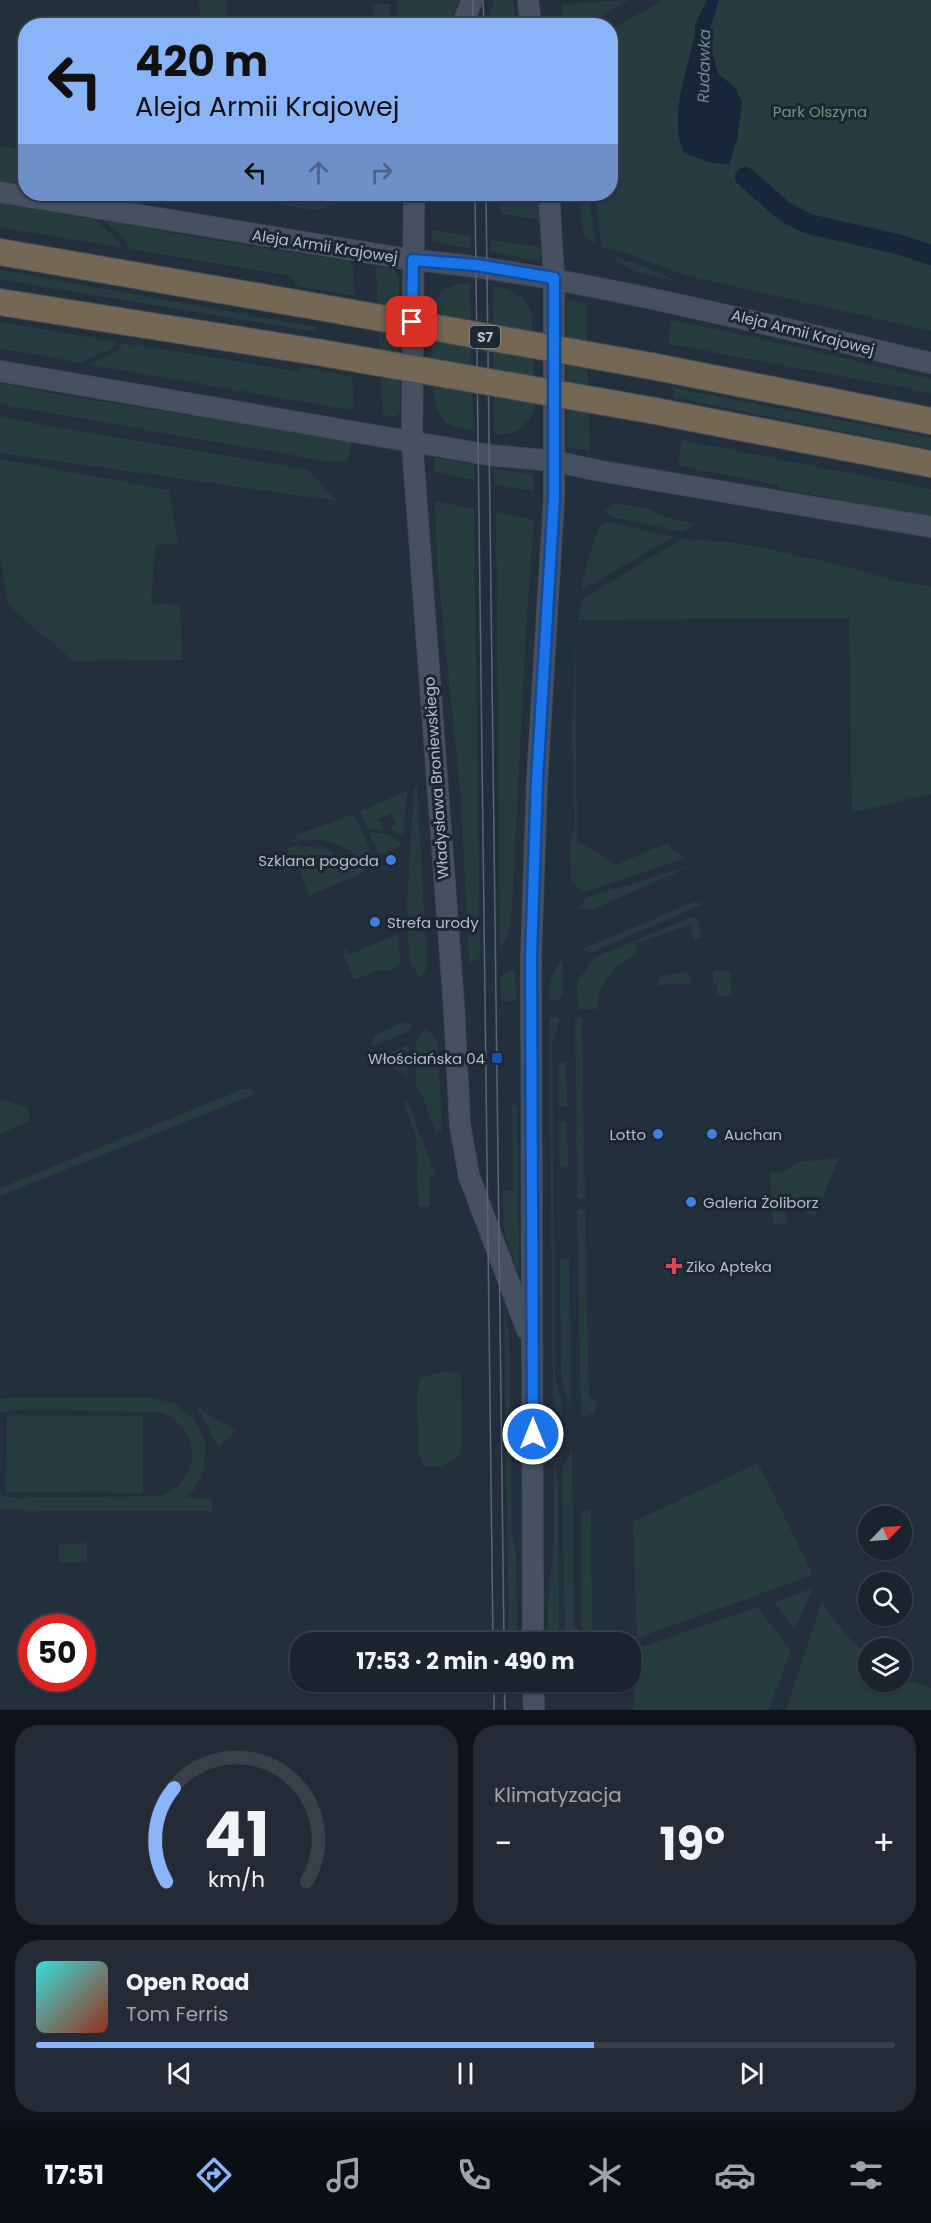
<!DOCTYPE html>
<html lang="pl">
<head>
<meta charset="utf-8">
<style>
	body { margin:0; font-family:Poppins,sans-serif; background:#242b36; color:#f1f3f6; height:100vh; display:flex; flex-direction:column; font-size:22px; white-space:nowrap }
	* { box-sizing:border-box; margin:0 }
	p { font-size:20px; color:#a0a4aa }
	.icon { flex:none; width:33px; height:33px; fill:none; stroke:currentColor; stroke-width:2; stroke-linecap:round; stroke-linejoin:round }
	.map { position:relative; height:1710px; overflow:hidden }
	.sheet { display:flex; flex-direction:column; gap:15px; padding:15px; background:#0f1319; flex:1 }
	.sheet>* { flex:none }
	.banner { position:absolute; left:18px; top:18px; width:600px; height:183px; border-radius:24px; box-shadow:0 2px 4px #0004,0 0 0 2px #39404a; background:#8ab4f8; color:#111; overflow:hidden }
	.needle { width:39px; rotate:65deg }
	.buttons { position:absolute; left:858px; top:1506px; display:grid; gap:12px }
	.buttons a { display:grid; place-items:center; width:54px; height:54px; border-radius:50%; background:#1b232e; box-shadow:0 2px 4px #0004,0 0 0 2px #39404a; font-size:30px }
	.speed { position:absolute; left:18px; top:1614px; display:flex; gap:12px; font-size:30px; font-weight:700; text-align:center }
	.speed>* { display:grid; place-content:center; width:78px; height:78px; border-radius:50%; background:#1b232e; box-shadow:0 2px 4px #0004,0 0 0 2px #39404a; line-height:1 }
	.speed .limit { border:9px solid #d22; background:#fff; color:#111 }
	.pin { position:absolute; display:grid; place-items:center; width:51px; height:51px; color:#fff; margin:-26px; border-radius:12px; box-shadow:0 3px 9px #0006 }
	.me { position:absolute; width:66px; margin:-33px; rotate:0deg; stroke-linejoin:round; filter:drop-shadow(0 0 4px #0008) }
	.turn { display:flex; align-items:center; gap:21px; height:126px; padding:0 18px; font-size:27px }
	.turn .icon { width:78px; height:78px; stroke-width:2.5 }
	.turn b { display:block; font-size:42px; line-height:51px }
	.lanes { display:flex; align-items:center; height:57px; padding:0 18px; background:#0003; justify-content:center; gap:30px; direction:ltr }
	.lanes .off { opacity:.35 }
	.big { font-size:45px; font-weight:700; line-height:1.1 }
	.sheet .widget { flex:1; display:flex; flex-direction:column; justify-content:center; gap:9px; min-width:0; padding:0 21px; border-radius:24px; background:#242b36 }
	.sheet .dial { align-items:center; gap:0 }
	.dial svg { height:156px; overflow:visible; fill:none; stroke:#39404a; stroke-width:7; stroke-linecap:round; text-anchor:middle }
	.dial text { fill:#f1f3f6; stroke:none }
	.song { display:flex; align-items:center; gap:18px }
	.cover { width:72px; height:72px; border-radius:9px; background:linear-gradient(135deg,hsl(180 70% 55%),hsl(10 70% 35%)) }
	.played { height:6px; border-radius:3px; background:linear-gradient(90deg,#8ab4f8 65%,#39404a 65%) }
	.keys { display:flex; justify-content:space-around; direction:ltr }
	.heat { display:flex; justify-content:space-between; align-items:center; font-size:33px; direction:ltr }
	.sheet .tiles { flex:1; display:grid; gap:15px; grid-template-columns:1fr 1fr }
	.widget:last-child { grid-column:span 2 }
	.trip { position:absolute; left:290px; top:1632px; width:351px; height:60px; border-radius:24px; background:#1b232e; box-shadow:0 2px 4px #0004,0 0 0 2px #39404a; font-weight:700; line-height:60px; text-align:center }
	.tab-bar { display:flex; height:96px; justify-content:space-around; align-items:center; background:#0b0e12; color:#a0a4aa }
	.tab-bar .icon { width:42px; height:42px }
	.tab-bar .selected { color:#8ab4f8 }
	.tab-bar b { font-size:27px; color:#f1f3f6 }
	.map>svg:first-child { display:block }
	.green { fill:#263c3f }
	.water { fill:#17263c }
	.lines { fill:none; stroke-linecap:round; stroke-linejoin:round }
	.canal { stroke:#17263c; stroke-width:20 }
	.secondary-casing { stroke:#414a57; stroke-width:22 }
	.motorway-casing { stroke:#434c59; stroke-width:28 }
	.secondary { stroke:#465061; stroke-width:20 }
	.motorway { stroke:#746855; stroke-width:26 }
	.tram { stroke:#5a6575; stroke-width:1.5 }
	.motorway-bridge-casing { stroke:#434c59; stroke-width:28; stroke-linecap:butt }
	.motorway-bridge { stroke:#746855; stroke-width:26 }
	.route-casing { stroke:#114b97; stroke-width:15 }
	.route { stroke:#1a73e8; stroke-width:10 }
	.shop-dot { fill:#3f7fe0; stroke:#1d2633; stroke-width:2 }
	.transit-dot { fill:#1a4fb4; stroke:#1d2633; stroke-width:2 }
	.health-dot { fill:#e0444e; stroke:#1d2633; stroke-width:2 }
	.labels { text-anchor:middle; dominant-baseline:central; stroke-width:6; stroke-linejoin:round; paint-order:stroke }
	.shield { fill:#1d2633; stroke:#878f9c; stroke-width:1.5 }
	.shield-label { font-size:14px; font-weight:bold; fill:#b4bcc9 }
	.park-label { font-size:15px; fill:#6b9a76; stroke:#1d2633 }
	.street-label { font-size:15px; fill:#b4bcc9; stroke:#1d2633 }
	.poi-label { font-size:15px; fill:#b4bcc9; stroke:#1d2633; text-anchor:start }
	.water-label { font-size:16px; font-style:italic; fill:#6d86a8; stroke:#1d2633 }
</style>
</head>
<body>
<div class="map">
<svg width="931" height="1710" viewBox="0 0 931 1710">
	<rect width="100%" height="100%" fill="#242f3e"/>
	<g class="green">
		<path d="M199,0H227V25H201Z"/>
		<path d="M397,0H459L449,25L397,26Z"/>
		<path d="M494,0H513L516,25H488V18Z"/>
		<path d="M629,0L605,13L589,25H563L562,4Z"/>
		<path d="M664,0H931V331L684,275L626,253L602,248L595,194H610V30Z"/>
		<rect x="373" y="4" width="17" height="21"/>
		<path d="M0,146L25,150V184L0,181Z"/>
		<path d="M86,194H172L173,195L172,202Z"/>
		<path d="M218,194H299L329,199L330,194H344L338,203L315,210Z"/>
		<path d="M500,194H537L540,220L501,214Z"/>
		<path d="M579,194H589L595,244L584,235Z"/>
		<path d="M0,203L96,220L119,241L121,247L0,227Z"/>
		<path d="M103,220L224,242L348,261L353,267L354,296L298,286L290,276L130,249L125,239Z"/>
		<path d="M431,230L470,236L472,249L432,241Z"/>
		<path d="M491,240L541,247L540,261L490,252Z"/>
		<path d="M616,258L637,263L676,281L636,272L614,259Z"/>
		<path d="M376,267L394,269L399,277L400,412L397,417L383,415Z"/>
		<path d="M0,270L316,327L317,332L0,280Z"/>
		<path d="M470,283L473,431C464,429 454,428 446,422C425,405 433,334 433,307C440,288 451,284 470,283Z"/>
		<path d="M493,286C514,290 525,295 532,316L535,409C526,427 515,436 494,434Z"/>
		<path d="M569,300L586,303L590,451L570,448L567,443L566,303Z"/>
		<path d="M671,320L762,339L931,379V393L668,344Z"/>
		<path d="M0,322L116,342L114,347L81,363L0,349Z"/>
		<path d="M122,343L296,371L303,367L352,377L354,410L87,365L120,349Z"/>
		<path d="M0,383L61,395L352,442L347,462H329L0,404Z"/>
		<path d="M674,388L931,438V449L696,402L673,397Z"/>
		<path d="M0,417L308,470L337,501L0,453Z"/>
		<path d="M682,440L931,489V517L778,488V485L678,466Z"/>
		<path d="M435,458L474,465V480L434,472Z"/>
		<path d="M0,459L169,490L178,544L155,545L151,603L180,605L182,660L73,661L8,605L0,555Z"/>
		<path d="M494,469L533,475L534,491L495,484Z"/>
		<path d="M435,501L474,509L480,958L469,963L461,798L437,564Z"/>
		<path d="M616,503L649,509L665,517L696,524L682,532L616,518L604,512Z"/>
		<path d="M496,512L534,520L526,632L511,924L506,940L500,948Z"/>
		<path d="M610,522L673,537L582,590V580L597,532L601,525Z"/>
		<path d="M683,538C696,541 707,540 720,541C756,545 792,555 828,562C862,569 896,584 931,586V794L852,813L849,618L578,620L583,599Z"/>
		<path d="M575,632L577,841L616,865L667,843L675,852L686,858L583,892L571,882L570,843L575,827L572,742Z"/>
		<path d="M414,788H417L427,961V967L421,978L409,962L407,901Z"/>
		<path d="M407,791L403,835L393,831L391,827L396,825L391,813L378,819L383,831L367,828L360,811Z"/>
		<path d="M354,814L377,866L372,868C356,852 330,837 306,840C301,840 297,842 292,843L297,835Z"/>
		<path d="M369,832L388,834L401,843L400,846L379,854Z"/>
		<path d="M297,846L328,848L338,858L353,860L366,871L309,896L298,866L285,871L288,848Z"/>
		<path d="M693,865L594,909H579L585,898Z"/>
		<path d="M694,902L703,904L589,953L582,949Z"/>
		<path d="M692,917L697,919L702,937L694,940L690,925L635,944L637,955C612,965 599,982 597,1009H578L577,982L594,958Z"/>
		<path d="M398,934L401,965L389,971L378,970L354,980L342,951L346,949L349,955Z"/>
		<path d="M563,960V995L558,1000H549C549,984 551,971 563,960Z"/>
		<path d="M515,969L516,1001H501L500,976Z"/>
		<path d="M684,971L689,975L691,984L656,985L660,977Z"/>
		<path d="M713,971H730L732,996H717V985L713,984Z"/>
		<path d="M555,1017L560,1020L552,1042L555,1377L562,1405V1417L556,1409L553,1398L549,1018Z"/>
		<path d="M578,1017H582L585,1200L577,1198L575,1020Z"/>
		<path d="M403,1023H413L409,1031L371,1047L375,1035Z"/>
		<path d="M425,1029L431,1033L438,1044L442,1132L436,1133L423,1097L416,1086V1040Z"/>
		<path d="M409,1045V1051H402V1062H409L407,1077L377,1057Z"/>
		<path d="M558,1062H566L567,1107H559Z"/>
		<path d="M243,1089H249L255,1094L0,1196V1188Z"/>
		<path d="M406,1098L436,1175H430V1207H418L416,1137L405,1105Z"/>
		<path d="M0,1099L27,1107L30,1121L0,1134Z"/>
		<path d="M512,1105H517L519,1268L517,1269L504,1231L503,1191L513,1190Z"/>
		<path d="M559,1122H567L568,1166H560Z"/>
		<path d="M839,1158L815,1217L786,1202L787,1223L773,1225L770,1172L787,1171L799,1162Z"/>
		<path d="M580,1209H585L589,1398L596,1399L595,1413L581,1418L577,1211Z"/>
		<path d="M560,1259H569L571,1410L561,1377Z"/>
		<path d="M504,1311L509,1334L512,1533L516,1550L517,1642H509Z"/>
		<path d="M454,1371L460,1373L461,1377L462,1445L460,1455L441,1467L425,1466L421,1461L418,1451L417,1391L420,1379L434,1373Z"/>
		<path d="M14,1397H148L174,1403L194,1419L205,1442L204,1468L194,1490L185,1498H212V1511L0,1510V1495L15,1498L161,1496C203,1479 203,1429 160,1412L14,1410L0,1413V1399Z"/>
		<path d="M198,1408L236,1431L218,1448L201,1413L197,1412Z"/>
		<path d="M7,1415L143,1416V1493L6,1492Z"/>
		<path d="M572,1450L574,1642H565L562,1469Z"/>
		<path d="M758,1463L813,1575L637,1638L633,1522Z"/>
		<path d="M554,1465L556,1468L558,1491L559,1642H548V1604L554,1537Z"/>
		<path d="M591,1510L592,1641H582L581,1511Z"/>
		<path d="M87,1543V1562H59V1544Z"/>
		<path d="M813,1588L795,1629L774,1603Z"/>
		<path d="M822,1601C835,1622 848,1640 868,1655V1682H902V1678L931,1688V1710H786Z"/>
		<path d="M757,1607L791,1650L769,1710H634L633,1650Z"/>
	</g>
	<path class="water" d="M707,0H719L710,29V44L718,73L736,89L742,103L737,140L729,165L708,162L684,153C668,117 687,71 695,35V25Z"/>
	<g class="lines">
		<path class="canal" d="M745,177L785,212L809,224L901,245L931,255"/>
		<defs>
			<g id="secondary">
				<path d="M528,0L531,26"/>
				<path d="M462,26L472,0"/>
				<path d="M0,192L413,260C485,266 554,279 624,293C727,314 829,339 931,363"/>
				<path d="M414,194L412,441L454,1007L460,1125L469,1176L527,1330"/>
				<path d="M0,371L489,455L554,461L595,470L931,527"/>
				<path d="M533,1642L531,958L537,781L554,498V278L549,194"/>
				<path d="M533,1682L534,1710"/>
			</g>
			<g id="motorway">
				<path d="M0,252L319,307"/>
				<path d="M0,302L317,352"/>
				<path d="M651,366L931,421"/>
				<path d="M650,410L931,464"/>
			</g>
		</defs>
		<use href="#secondary" class="secondary-casing"/>
		<use href="#motorway" class="motorway-casing"/>
		<use href="#secondary" class="secondary"/>
		<use href="#motorway" class="motorway"/>
		<g class="tram">
			<path d="M473,0V26"/>
			<path d="M483,0L484,26"/>
			<path d="M475,194L493,1642"/>
			<path d="M486,194L504,1642"/>
			<path d="M494,1682V1710"/>
			<path d="M504,1682L505,1710"/>
		</g>
		<defs>
			<g id="motorway-bridge">
				<path d="M319,307L651,366"/>
				<path d="M317,352L650,410"/>
			</g>
		</defs>
		<use href="#motorway-bridge" class="motorway-bridge-casing"/>
		<use href="#motorway-bridge" class="motorway-bridge"/>
	</g>
	<g class="lines">
		<defs>
			<path id="route" d="M412,322L413,260L476,265L554,278V498L537,780L531,958L533,1434"/>
		</defs>
		<use href="#route" class="route-casing"/>
		<use href="#route" class="route"/>
	</g>
	<g class="shop-dot">
		<circle cx="391" cy="860" r="6"/>
		<circle cx="375" cy="922" r="6"/>
		<circle cx="658" cy="1134" r="6"/>
		<circle cx="712" cy="1134" r="6"/>
		<circle cx="691" cy="1202" r="6"/>
	</g>
	<rect class="transit-dot" x="491" y="1052" width="12" height="12" rx="3"/>
	<path class="health-dot" d="M671 1257h6v6h6v6h-6v6h-6v-6h-6v-6h6z"/>
	<g class="labels">
		<rect class="shield" x="470" y="326" width="30" height="22" rx="4.5"/>
		<g class="shield-label">
			<text x="485" y="337">S7</text>
		</g>
		<g class="park-label">
			<text x="820" y="111">Park Olszyna</text>
		</g>
		<g class="street-label">
			<text transform="translate(325 246) rotate(9)">Aleja Armii Krajowej</text>
			<text transform="translate(803 332) rotate(14)">Aleja Armii Krajowej</text>
			<text transform="translate(436 778) rotate(-94)">Władysława Broniewskiego</text>
		</g>
		<g class="poi-label">
			<text x="379" y="860" text-anchor="end">Szklana pogoda</text>
			<text x="387" y="922">Strefa urody</text>
			<text x="485" y="1058" text-anchor="end">Włościańska 04</text>
			<text x="646" y="1134" text-anchor="end">Lotto</text>
			<text x="724" y="1134">Auchan</text>
			<text x="703" y="1202">Galeria Żoliborz</text>
			<text x="686" y="1266">Ziko Apteka</text>
		</g>
		<g class="water-label">
			<text transform="translate(704 66) rotate(-89)">Rudawka</text>
		</g>
	</g>
</svg>
<div class="buttons">
<a><svg class="needle" viewBox="-14 -14 28 28"><path d="M0-13l5 13h-10z" fill="#e53935"/><path d="M0 13l5-13h-10z" fill="#a0a4aa"/></svg></a>
<a><svg class="icon" aria-label="search" viewBox="0 0 24 24"><circle cx="10" cy="10" r="6"/><path d="M15 15l6 6"/></svg></a>
<a><svg class="icon" aria-label="layers" viewBox="0 0 24 24"><path d="M12 4l9 5-9 5-9-5zM3 14l9 5 9-5"/></svg></a>
</div>
<div class="speed"><div class="limit">50</div></div>
<div class="pin" style="left:412px;top:322px;background:#d93025"><svg class="icon" aria-label="arrive" viewBox="0 0 24 24"><path d="M6 21V4h12l-3 4 3 4H6"/></svg></div>
<svg class="me" style="left:533px;top:1434px" viewBox="-20 -20 40 40"><circle r="17" fill="#1a73e8" stroke="#fff" stroke-width="3"/><path d="M0-11L8 9 0 5-8 9z" fill="#fff"/></svg>
<div class="trip">17:53 · 2 min · 490 m</div>
<div class="banner">
<div class="turn"><svg class="icon" aria-label="left" viewBox="0 0 24 24"><path d="M17 20v-9H6M10 6l-5 5 5 5"/></svg><div><b>420 m</b>Aleja Armii Krajowej</div></div>
<div class="lanes"><svg class="icon" aria-label="left" viewBox="0 0 24 24"><path d="M17 20v-9H6M10 6l-5 5 5 5"/></svg><svg class="icon off" aria-label="ahead" viewBox="0 0 24 24"><path d="M12 20V5M6 11l6-6 6 6"/></svg><svg class="icon off" aria-label="right" viewBox="0 0 24 24"><path d="M7 20v-9h11M14 6l5 5-5 5"/></svg></div>
</div>
</div>
<section class="sheet">
<div class="tiles">
<div class="widget dial"><svg viewBox="0 0 100 80">
<path d="M14 69A42 42 0 1 1 86 69"/>
<path d="M14 69A42 42 0 0 1 18 21" stroke="#8ab4f8"/>
<text x="50" y="56" font-size="32" font-weight="700">41</text>
<text x="50" y="72" font-size="11">km/h</text>
</svg></div>
<div class="widget"><p>Klimatyzacja</p>
<div class="heat"><a>−</a><b class="big">19°</b><a>+</a></div>
</div>
<div class="widget">
<div class="song"><i class="cover"></i><div><b>Open Road</b><p>Tom Ferris</p></div></div>
<div class="played"></div>
<div class="keys"><svg class="icon" aria-label="previous" viewBox="0 0 24 24"><path d="M18 5L8 12l10 7zM5 5v14"/></svg><svg class="icon" aria-label="pause" viewBox="0 0 24 24"><path d="M8 5v14M16 5v14"/></svg><svg class="icon" aria-label="next" viewBox="0 0 24 24"><path d="M6 5l10 7-10 7zM19 5v14"/></svg></div>
</div>
</div>
</section>
<nav class="tab-bar">
<b>17:51</b>
<svg class="icon selected" aria-label="directions" viewBox="0 0 24 24"><path d="M12 3l9 9-9 9-9-9zM9 14v-3h6M13 9l2 2-2 2"/></svg>
<svg class="icon" aria-label="music" viewBox="0 0 24 24"><path d="M9 18V5l10-2v13"/><circle cx="6" cy="18" r="3"/><circle cx="16" cy="16" r="3"/></svg>
<svg class="icon" aria-label="phone" viewBox="0 0 24 24"><path d="M5 4h4l2 5-3 2q2 4 5 5l2-3 5 2v4C11 20 4 13 5 4z"/></svg>
<svg class="icon" aria-label="climate" viewBox="0 0 24 24"><path d="M12 3v18M4 7l16 10M4 17L20 7"/></svg>
<svg class="icon" aria-label="car" viewBox="0 0 24 24"><path d="M5 17H2v-5l4-1 3-4h7l3 4 3 1v5h-3M9 17h6M6 11h13"/><circle cx="7" cy="17" r="2"/><circle cx="17" cy="17" r="2"/></svg>
<svg class="icon" aria-label="filters" viewBox="0 0 24 24"><path d="M4 7h16M4 17h16"/><circle cx="9" cy="7" r="2"/><circle cx="15" cy="17" r="2"/></svg>
</nav>
</body>
</html>
